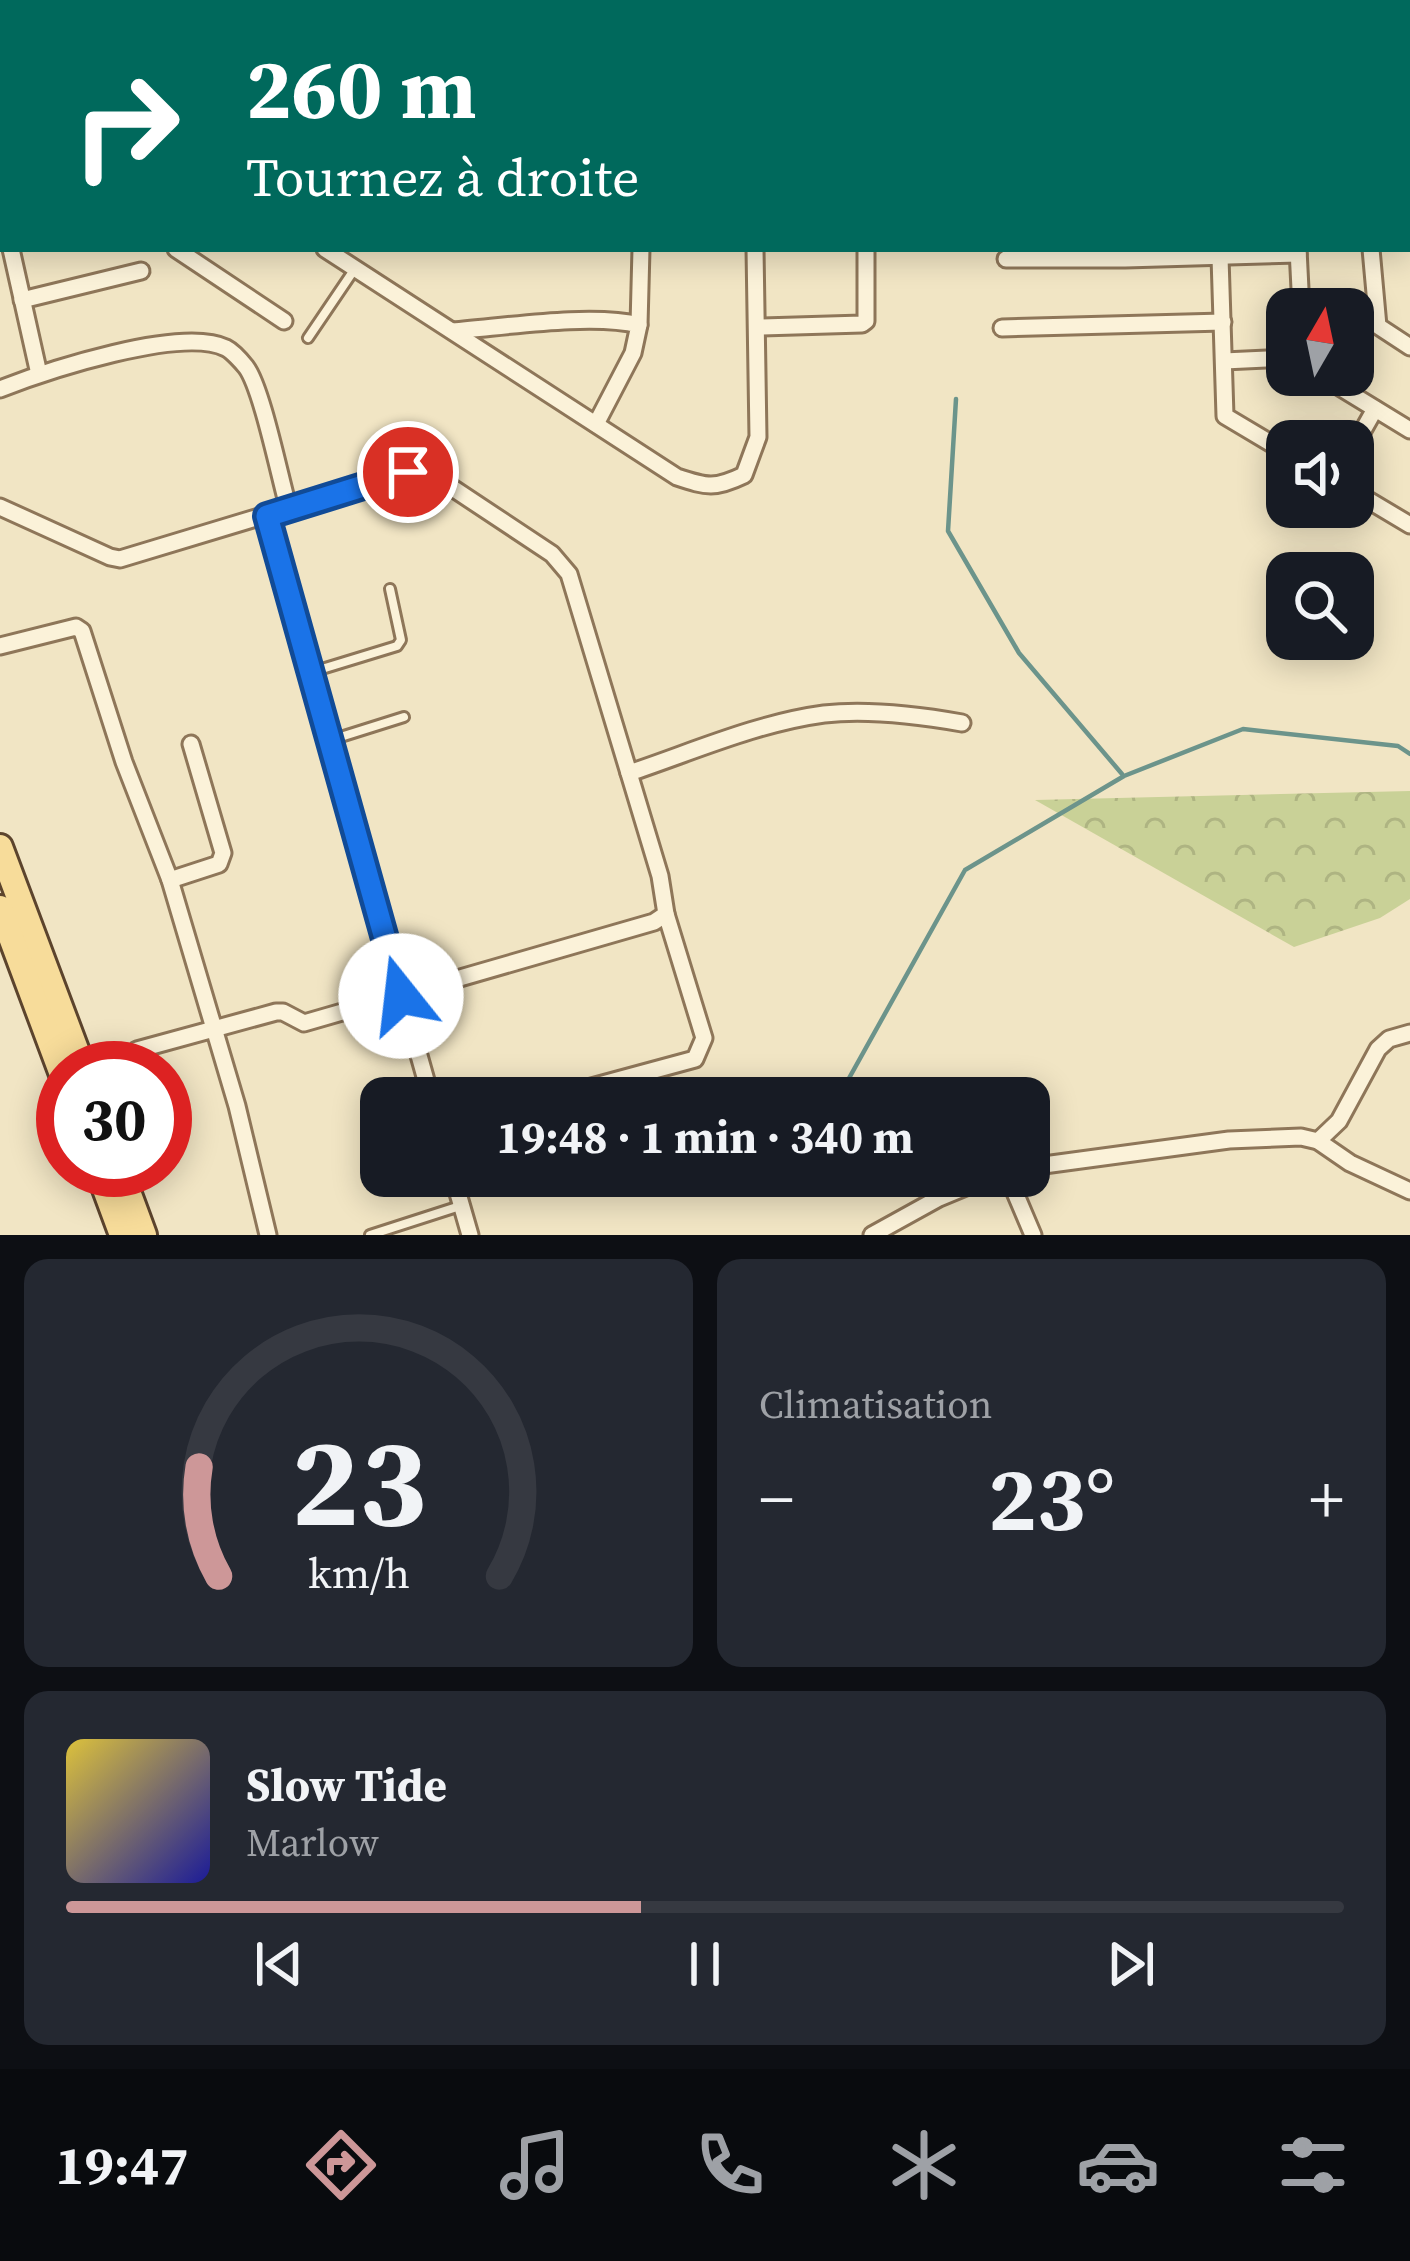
<!DOCTYPE html>
<html lang="fr">
<head>
<meta charset="utf-8">
<style>
	body { margin:0; font-family:"Source Serif 4",serif; background:#242831; color:#f1f3f6; height:100vh; display:flex; flex-direction:column; font-size:45px; white-space:nowrap }
	* { box-sizing:border-box; margin:0 }
	p { font-size:39px; color:#9ea1a6 }
	.icon { flex:none; width:66px; height:66px; fill:none; stroke:currentColor; stroke-width:2; stroke-linecap:round; stroke-linejoin:round }
	.map { position:relative; height:1235px; overflow:hidden }
	.side { display:flex; flex-direction:column; gap:24px; padding:24px; background:#0d0f14; flex:1 }
	.side>* { flex:none }
	.hud { position:absolute; left:0px; top:0px; width:1410px; height:252px; box-shadow:0 6px 30px #0003; background:#00695c; color:#fff; overflow:hidden }
	.needle { width:78px; rotate:9deg }
	.tools { position:absolute; left:1266px; top:288px; display:grid; gap:24px }
	.tools a { display:grid; place-items:center; width:108px; height:108px; border-radius:24px; background:#171b24; box-shadow:0 6px 30px #0003; font-size:60px }
	.speed { position:absolute; left:36px; top:1041px; display:flex; gap:24px; font-size:60px; font-weight:700; text-align:center }
	.speed>* { display:grid; place-content:center; width:156px; height:156px; border-radius:50%; background:#171b24; box-shadow:0 6px 30px #0003; line-height:1 }
	.speed .limit { border:18px solid #d22; background:#fff; color:#111 }
	.pin { position:absolute; display:grid; place-items:center; width:102px; height:102px; color:#fff; margin:-51px; border:6px solid #fff; border-radius:50%; box-shadow:0 3px 12px #0007 }
	.me { position:absolute; width:132px; margin:-66px; rotate:344deg; stroke-linejoin:round; filter:drop-shadow(0 0 9px #0008) }
	.turn { display:flex; align-items:center; gap:42px; height:252px; padding:0 48px; font-size:54px }
	.turn .icon { width:156px; height:156px; stroke-width:2.5 }
	.turn b { display:block; font-size:84px; line-height:102px }
	.big { font-size:90px; font-weight:700; line-height:1.1 }
	.side .widget { flex:1; display:flex; flex-direction:column; justify-content:center; gap:18px; min-width:0; padding:0 42px; border-radius:24px; background:#242831 }
	.side .dial { align-items:center; gap:0 }
	.dial svg { height:312px; overflow:visible; fill:none; stroke:#363941; stroke-width:7; stroke-linecap:round; text-anchor:middle }
	.dial text { fill:#f1f3f6; stroke:none }
	.song { display:flex; align-items:center; gap:36px }
	.cover { width:144px; height:144px; border-radius:18px; background:linear-gradient(135deg,hsl(50 70% 55%),hsl(240 70% 35%)) }
	.played { height:12px; border-radius:6px; background:linear-gradient(90deg,#cd9798 45%,#363941 45%) }
	.keys { display:flex; justify-content:space-around; direction:ltr }
	.heat { display:flex; justify-content:space-between; align-items:center; font-size:66px; direction:ltr }
	.side .tiles { flex:1; display:grid; gap:24px; grid-template-columns:1fr 1fr }
	.widget:last-child { grid-column:span 2 }
	.trip { position:absolute; left:360px; top:1077px; width:690px; height:120px; border-radius:24px; background:#171b24; box-shadow:0 6px 30px #0003; font-weight:700; line-height:120px; text-align:center }
	.tabs { display:flex; height:192px; justify-content:space-around; align-items:center; background:#090b0e; color:#9ea1a6 }
	.tabs .icon { width:84px; height:84px }
	.tabs .current { color:#cd9798 }
	.tabs b { font-size:54px; color:#f1f3f6 }
	.map>svg:first-child { display:block }
	.forest { fill:url(#forest-crowns) }
	.lines { fill:none; stroke-linecap:round; stroke-linejoin:round }
	.stream { stroke:#6c948b; stroke-width:4.5 }
	.service-casing { stroke:#8e7659; stroke-width:14 }
	.minor-casing { stroke:#8e7659; stroke-width:21 }
	.tertiary-casing { stroke:#8e7659; stroke-width:24 }
	.primary-casing { stroke:#5c442d; stroke-width:30 }
	.service { stroke:#fbf2d9; stroke-width:8 }
	.minor { stroke:#fbf2d9; stroke-width:15 }
	.tertiary { stroke:#fbf2d9; stroke-width:18 }
	.primary { stroke:#f7dc9a; stroke-width:24 }
	.route-casing { stroke:#114b97; stroke-width:30 }
	.route { stroke:#1a73e8; stroke-width:21 }
</style>
</head>
<body>
<div class="map">
<svg width="1410" height="1235" viewBox="0 0 1410 1235">
	<defs>
		<pattern id="forest-crowns" width="20" height="18" patternUnits="userSpaceOnUse" patternTransform="scale(3)"><rect width="20" height="18" fill="#c9d197"/><path d="M2 6a3 3 0 1 1 6 0M12 15a3 3 0 1 1 6 0" fill="none" stroke="#aeb482"/></pattern>
	</defs>
	<rect width="100%" height="100%" fill="#f1e5c4"/>
	<path class="forest" d="M1410,791V899L1380,918L1294,947L1035,800Z"/>
	<g class="lines">
		<g class="stream">
			<path d="M956,399L948,531L1019,653L1122,774"/>
			<path d="M838,1098L965,870L1124,776L1243,729L1398,746L1410,754"/>
			<path d="M819,1182L820,1176"/>
		</g>
		<defs>
			<g id="service">
				<path d="M308,338L354,270"/>
				<path d="M312,672L397,646L401,640L390,589"/>
				<path d="M331,740L404,717"/>
				<path d="M370,1235L460,1206"/>
			</g>
			<g id="minor">
				<path d="M344,0V3"/>
				<path d="M727,0V3"/>
				<path d="M893,0V3"/>
				<path d="M1012,0V3"/>
				<path d="M1105,3V0"/>
				<path d="M1407,171H1410"/>
				<path d="M0,207L3,213"/>
				<path d="M11,249L39,374"/>
				<path d="M176,249L284,321"/>
				<path d="M325,249L677,477C707,487 715,489 744,475L758,437L755,249"/>
				<path d="M1298,249L1301,309"/>
				<path d="M1371,249L1378,326L1410,347"/>
				<path d="M1220,257L1225,416L1287,453"/>
				<path d="M1006,259H1125L1298,254"/>
				<path d="M22,300L141,271"/>
				<path d="M639,325L641,249"/>
				<path d="M758,327L862,324L866,321V249"/>
				<path d="M1002,328L1223,322"/>
				<path d="M453,331C504,327 591,313 639,325L633,353L596,424"/>
				<path d="M1224,361L1287,358"/>
				<path d="M1320,375L1410,430"/>
				<path d="M0,389C46,371 181,326 226,348C232,351 242,362 246,367C262,388 280,479 289,510"/>
				<path d="M1353,448L1375,409"/>
				<path d="M1353,491L1410,525"/>
				<path d="M0,507L110,557L120,559L408,472L422,473L436,477L552,554L569,574L660,876L666,914L654,922L304,1023L283,1012H276L137,1050"/>
				<path d="M267,516L431,1098"/>
				<path d="M0,646L76,627L82,631L124,762L170,880L237,1106L268,1235"/>
				<path d="M629,773C692,752 757,723 824,714C868,709 917,715 962,723"/>
				<path d="M170,880L219,864L223,853L191,744"/>
				<path d="M551,1098L695,1059L704,1038L666,914"/>
				<path d="M1318,1141L1339,1121L1378,1049L1389,1039L1410,1033"/>
				<path d="M1029,1167L1229,1140L1301,1137L1318,1141L1350,1163L1410,1191"/>
				<path d="M453,1176L470,1235"/>
				<path d="M1008,1176L1033,1235"/>
				<path d="M872,1235L939,1198L992,1176"/>
			</g>
			<g id="tertiary">
				<path d="M1407,36H1410"/>
				<path d="M0,76H3"/>
			</g>
			<g id="primary">
				<path d="M0,847L83,1068"/>
				<path d="M0,908L63,1077"/>
				<path d="M98,1170L122,1235"/>
				<path d="M120,1170L144,1235"/>
			</g>
		</defs>
		<use href="#service" class="service-casing"/>
		<use href="#minor" class="minor-casing"/>
		<use href="#tertiary" class="tertiary-casing"/>
		<use href="#primary" class="primary-casing"/>
		<use href="#service" class="service"/>
		<use href="#minor" class="minor"/>
		<use href="#tertiary" class="tertiary"/>
		<use href="#primary" class="primary"/>
	</g>
	<g class="lines">
		<defs>
			<path id="route" d="M401,996L267,516L408,472"/>
		</defs>
		<use href="#route" class="route-casing"/>
		<use href="#route" class="route"/>
	</g>
</svg>
<div class="tools">
<a><svg class="needle" viewBox="-14 -14 28 28"><path d="M0-13l5 13h-10z" fill="#e53935"/><path d="M0 13l5-13h-10z" fill="#9ea1a6"/></svg></a>
<a><svg class="icon" aria-label="sound" viewBox="0 0 24 24"><path d="M4 9h4l5-4v14l-5-4H4zM17 9q2 3 0 6"/></svg></a>
<a><svg class="icon" aria-label="search" viewBox="0 0 24 24"><circle cx="10" cy="10" r="6"/><path d="M15 15l6 6"/></svg></a>
</div>
<div class="speed"><div class="limit">30</div></div>
<div class="pin" style="left:408px;top:472px;background:#d93025"><svg class="icon" aria-label="arrive" viewBox="0 0 24 24"><path d="M6 21V4h12l-3 4 3 4H6"/></svg></div>
<svg class="me" style="left:401px;top:996px" viewBox="-20 -20 40 40"><circle r="19" fill="#fff"/><path d="M0-13L10 11 0 6-10 11z" fill="#1a73e8"/></svg>
<div class="trip">19:48 · 1 min · 340 m</div>
<div class="hud">
<div class="turn"><svg class="icon" aria-label="right" viewBox="0 0 24 24"><path d="M7 20v-9h11M14 6l5 5-5 5"/></svg><div><b>260 m</b>Tournez à droite</div></div>
</div>
</div>
<section class="side">
<div class="tiles">
<div class="widget dial"><svg viewBox="0 0 100 80">
<path d="M14 69A42 42 0 1 1 86 69"/>
<path d="M14 69A42 42 0 0 1 9 41" stroke="#cd9798"/>
<text x="50" y="56" font-size="32" font-weight="700">23</text>
<text x="50" y="72" font-size="11">km/h</text>
</svg></div>
<div class="widget"><p>Climatisation</p>
<div class="heat"><a>−</a><b class="big">23°</b><a>+</a></div>
</div>
<div class="widget">
<div class="song"><i class="cover"></i><div><b>Slow Tide</b><p>Marlow</p></div></div>
<div class="played"></div>
<div class="keys"><svg class="icon" aria-label="previous" viewBox="0 0 24 24"><path d="M18 5L8 12l10 7zM5 5v14"/></svg><svg class="icon" aria-label="pause" viewBox="0 0 24 24"><path d="M8 5v14M16 5v14"/></svg><svg class="icon" aria-label="next" viewBox="0 0 24 24"><path d="M6 5l10 7-10 7zM19 5v14"/></svg></div>
</div>
</div>
</section>
<nav class="tabs">
<b>19:47</b>
<svg class="icon current" aria-label="directions" viewBox="0 0 24 24"><path d="M12 3l9 9-9 9-9-9zM9 14v-3h6M13 9l2 2-2 2"/></svg>
<svg class="icon" aria-label="music" viewBox="0 0 24 24"><path d="M9 18V5l10-2v13"/><circle cx="6" cy="18" r="3"/><circle cx="16" cy="16" r="3"/></svg>
<svg class="icon" aria-label="phone" viewBox="0 0 24 24"><path d="M5 4h4l2 5-3 2q2 4 5 5l2-3 5 2v4C11 20 4 13 5 4z"/></svg>
<svg class="icon" aria-label="climate" viewBox="0 0 24 24"><path d="M12 3v18M4 7l16 10M4 17L20 7"/></svg>
<svg class="icon" aria-label="car" viewBox="0 0 24 24"><path d="M5 17H2v-5l4-1 3-4h7l3 4 3 1v5h-3M9 17h6M6 11h13"/><circle cx="7" cy="17" r="2"/><circle cx="17" cy="17" r="2"/></svg>
<svg class="icon" aria-label="filters" viewBox="0 0 24 24"><path d="M4 7h16M4 17h16"/><circle cx="9" cy="7" r="2"/><circle cx="15" cy="17" r="2"/></svg>
</nav>
</body>
</html>
